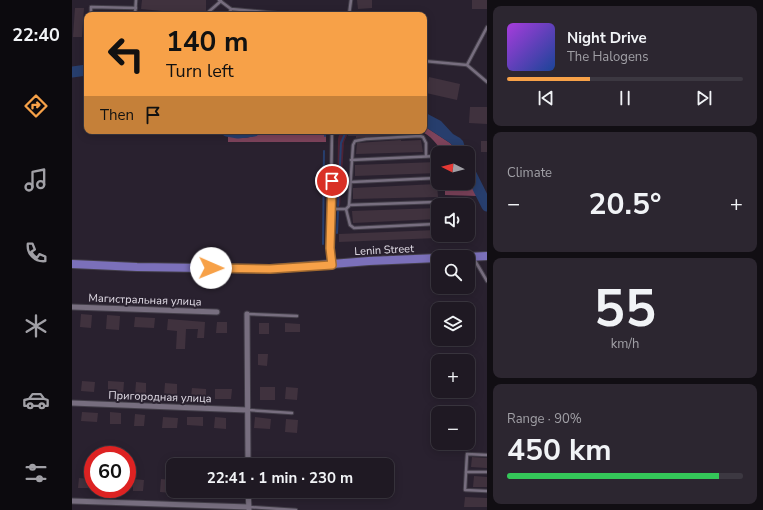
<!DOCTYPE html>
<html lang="en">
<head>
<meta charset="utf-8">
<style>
	body { margin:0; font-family:"Nunito Sans",sans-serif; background:#2c2630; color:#f1f3f6; height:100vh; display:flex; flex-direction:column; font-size:15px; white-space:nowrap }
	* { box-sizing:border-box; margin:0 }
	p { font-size:13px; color:#a1a0a6 }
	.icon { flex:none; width:22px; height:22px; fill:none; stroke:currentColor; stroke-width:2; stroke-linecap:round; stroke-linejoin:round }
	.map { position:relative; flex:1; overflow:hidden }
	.drawer { display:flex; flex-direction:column; gap:6px; padding:6px; background:#110e13; width:276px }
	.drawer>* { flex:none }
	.banner { position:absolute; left:12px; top:12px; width:343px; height:122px; border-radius:8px; box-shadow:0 2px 10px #0003,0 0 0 1px #3c3841; background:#f7a148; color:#111; overflow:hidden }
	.needle { width:26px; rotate:276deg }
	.tools { position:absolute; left:359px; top:146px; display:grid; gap:8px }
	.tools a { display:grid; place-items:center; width:44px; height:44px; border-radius:8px; background:#1f1923; box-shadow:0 2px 10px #0003,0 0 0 1px #3c3841; font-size:20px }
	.speed { position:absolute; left:12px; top:446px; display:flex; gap:8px; font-size:20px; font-weight:700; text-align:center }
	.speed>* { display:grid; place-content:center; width:52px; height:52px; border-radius:50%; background:#1f1923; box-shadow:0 2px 10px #0003,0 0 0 1px #3c3841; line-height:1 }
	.speed .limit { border:6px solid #d22; background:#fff; color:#111 }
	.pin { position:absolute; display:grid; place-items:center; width:34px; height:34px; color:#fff; margin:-17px; border:2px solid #fff; border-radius:50%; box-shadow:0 1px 4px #0007 }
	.me { position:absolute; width:44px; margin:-22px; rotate:91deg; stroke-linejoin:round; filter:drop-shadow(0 0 3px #0008) }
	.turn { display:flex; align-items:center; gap:14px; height:84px; padding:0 16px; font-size:18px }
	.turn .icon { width:52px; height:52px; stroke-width:2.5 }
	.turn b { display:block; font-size:28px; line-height:34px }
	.then { display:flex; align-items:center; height:38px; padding:0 16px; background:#0003; gap:8px; font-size:15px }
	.big { font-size:30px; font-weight:700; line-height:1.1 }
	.drawer .card { flex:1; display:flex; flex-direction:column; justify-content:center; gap:6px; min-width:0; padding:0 14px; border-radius:8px; background:#2c2630 }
	.drawer .dial { align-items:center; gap:0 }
	.dial b { font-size:52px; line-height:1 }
	.song { display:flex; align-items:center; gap:12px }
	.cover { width:48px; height:48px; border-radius:6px; background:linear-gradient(135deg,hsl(280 70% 55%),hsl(220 70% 35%)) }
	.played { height:4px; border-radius:2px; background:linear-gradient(90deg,#f7a148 35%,#3c3841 35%) }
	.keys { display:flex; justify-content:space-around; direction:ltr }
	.heat { display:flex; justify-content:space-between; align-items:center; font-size:22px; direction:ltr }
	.charge { height:6px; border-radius:3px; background:linear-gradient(90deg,#34c759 90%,#3c3841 0) }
	.trip { position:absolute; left:94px; top:458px; width:228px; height:40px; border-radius:8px; background:#1f1923; box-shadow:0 2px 10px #0003,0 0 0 1px #3c3841; font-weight:700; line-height:40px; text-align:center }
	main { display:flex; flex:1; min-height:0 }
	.menu { display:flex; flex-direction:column; width:72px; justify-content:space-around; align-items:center; background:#0c0a0e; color:#a1a0a6 }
	.menu .icon { width:28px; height:28px }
	.menu .current { color:#f7a148 }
	.menu b { font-size:18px; color:#f1f3f6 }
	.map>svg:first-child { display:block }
	.green { fill:#4e2335 }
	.forest { fill:#7d435b }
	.water { fill:#273e6d }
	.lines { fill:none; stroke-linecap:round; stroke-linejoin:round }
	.stream { stroke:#273e6d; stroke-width:2 }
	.river { stroke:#273e6d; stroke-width:11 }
	.building { fill:#40323e }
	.service-casing { stroke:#433e49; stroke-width:4.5 }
	.minor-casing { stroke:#433e49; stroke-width:7 }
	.primary-casing { stroke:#433e49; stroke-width:10 }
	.service { stroke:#776e7f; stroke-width:2.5 }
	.minor { stroke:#776e7f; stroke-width:5 }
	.primary { stroke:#7b70ba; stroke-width:8 }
	.route-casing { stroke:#a1692f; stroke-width:10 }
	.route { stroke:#f7a148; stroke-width:7 }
	.labels { text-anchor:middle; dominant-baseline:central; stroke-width:4; stroke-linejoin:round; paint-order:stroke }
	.street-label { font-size:11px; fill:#e3dee8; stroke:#29212f }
</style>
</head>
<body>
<main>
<nav class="menu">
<b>22:40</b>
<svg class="icon current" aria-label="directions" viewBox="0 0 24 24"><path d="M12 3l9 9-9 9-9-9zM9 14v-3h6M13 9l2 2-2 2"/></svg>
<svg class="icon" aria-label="music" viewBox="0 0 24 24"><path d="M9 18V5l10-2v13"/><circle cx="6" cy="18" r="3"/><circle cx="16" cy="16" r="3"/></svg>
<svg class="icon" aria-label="phone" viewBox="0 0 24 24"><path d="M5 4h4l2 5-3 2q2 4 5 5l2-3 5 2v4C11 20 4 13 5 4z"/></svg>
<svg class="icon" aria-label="climate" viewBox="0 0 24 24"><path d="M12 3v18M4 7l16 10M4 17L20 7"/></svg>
<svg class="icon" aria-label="car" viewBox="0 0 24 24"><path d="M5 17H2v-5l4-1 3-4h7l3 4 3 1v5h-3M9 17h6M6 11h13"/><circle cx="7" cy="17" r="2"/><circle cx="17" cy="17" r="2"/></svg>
<svg class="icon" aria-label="filters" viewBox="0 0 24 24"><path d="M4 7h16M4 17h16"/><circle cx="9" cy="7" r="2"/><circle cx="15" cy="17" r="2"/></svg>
</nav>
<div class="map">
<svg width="415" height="510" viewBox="0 0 415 510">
	<rect width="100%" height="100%" fill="#29212f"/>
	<path class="green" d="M268,131H277L272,142L268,206L265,205L266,139Z"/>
	<g class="forest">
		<path d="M352,126L378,143L383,148L385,153H370C366,144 358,135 348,131H352Z"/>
		<path d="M190,131H254V142H156V136C169,138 180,140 190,131Z"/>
		<path d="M396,179L405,196L373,195V183H396Z"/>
	</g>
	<g class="water">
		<path d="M352,112L369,121L381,134L388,138L391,141L395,153H385L383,148L378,143L352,126Z"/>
		<path d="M157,131H190C180,140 169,138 156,136Z"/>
		<path d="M396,158L413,191L405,196L396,179Z"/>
	</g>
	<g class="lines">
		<g class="stream">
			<path d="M253,131V136"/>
			<path d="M266,206L269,143L274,131"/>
			<path d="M265,233L266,211"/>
			<path d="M251,244L252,151"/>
		</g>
		<g class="river">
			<path d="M0,72L15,70"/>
			<path d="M155,131L166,133L182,131"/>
			<path d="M396,168L415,206"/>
		</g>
	</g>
	<g class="building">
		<path d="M70,0H134V11L132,12L121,11V14L69,9Z"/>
		<path d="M285,0H300V8L286,9Z"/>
		<rect x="400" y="0" width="15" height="9"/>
		<path d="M3,8H12L10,37H1Z"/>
		<path d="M357,77L388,84L385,100L354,93Z"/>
		<path d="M398,107H415V124L397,123Z"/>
		<path d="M277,131H329V134L284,138V136H276Z"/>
		<path d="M329,140V141L349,140L351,152L284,154L285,143Z"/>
		<rect x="409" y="141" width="6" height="11"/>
		<path d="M365,162L366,173L283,176V165Z"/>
		<path d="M365,184L366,197L281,199V188Z"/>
		<path d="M366,208V219L281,223L280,211Z"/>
		<path d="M364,230L365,238L267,242V234Z"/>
		<path d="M9,314L20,315L19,328L8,327Z"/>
		<path d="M35,315L48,316L47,330L34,329Z"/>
		<path d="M63,317L83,318L82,328L62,327Z"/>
		<path d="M96,319L133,322L132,338H125L126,329H114L113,349H104L105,331L95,330Z"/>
		<path d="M145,322H155V333H144Z"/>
		<rect x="187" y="323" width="10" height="11"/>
		<path d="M213,323L228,324V332H213Z"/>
		<path d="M186,354H196L195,366L186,365Z"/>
		<path d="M10,381L23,382L22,392L9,391Z"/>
		<path d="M36,381L52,382L51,395L36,394Z"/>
		<path d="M64,382L74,383V395H63Z"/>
		<path d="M93,383L105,384V396H92Z"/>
		<rect x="188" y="387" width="15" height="13"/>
		<path d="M214,387L226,388L225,400L213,399Z"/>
		<path d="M120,388L134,389V398L119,397Z"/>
		<path d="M143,389H160L159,399H143Z"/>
		<path d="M10,412L26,413L25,422L9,421Z"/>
		<path d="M38,412L49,413V424H38Z"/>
		<path d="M63,414L73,415L72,426H62Z"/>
		<path d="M91,417L106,418L105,428H90Z"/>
		<path d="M115,417H131V426L115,425Z"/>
		<path d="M143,417L154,418V429L142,428Z"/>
		<path d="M183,417L199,419L198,429L182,428Z"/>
		<path d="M214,419L226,420L225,433L213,432Z"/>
		<path d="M400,457L415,458V468L399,467Z"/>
		<path d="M402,476L415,477V487H401Z"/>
		<path d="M7,478L18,479L17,488H6Z"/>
		<path d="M61,479L72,480L71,491H61Z"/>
		<path d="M89,479L100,480V493L88,492Z"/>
		<path d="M141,491H158V496L141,495Z"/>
		<path d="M189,491H199V497L189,496Z"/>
		<path d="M213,491H227L226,499L212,497Z"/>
		<path d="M393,497L415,498V507H392Z"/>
	</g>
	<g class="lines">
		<defs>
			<g id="service">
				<path d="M147,0L159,9L224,15"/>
				<path d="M63,14L78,15"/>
				<path d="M19,15V7L64,8"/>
				<path d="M63,15L64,0"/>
				<path d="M133,15L149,1"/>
				<path d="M157,15L159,9"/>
				<path d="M277,15L279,0"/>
				<path d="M352,61L395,65L415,82"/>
				<path d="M395,65L415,27"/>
				<path d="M279,160L365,156"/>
				<path d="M279,182L365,178"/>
				<path d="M277,205L364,202"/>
				<path d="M259,209H274L277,206L281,145L283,141L294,139L348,136L351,137L354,143V156"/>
				<path d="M274,209L278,225L282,228L363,224"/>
				<path d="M402,259L415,281"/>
				<path d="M259,262L258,249L260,131"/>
				<path d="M175,314L225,316"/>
				<path d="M176,410L220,413"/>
				<path d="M415,455L395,454L393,490L415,491"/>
				<path d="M394,472H415"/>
				<path d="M177,507L224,510"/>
			</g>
			<g id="minor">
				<path d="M0,307L145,312"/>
				<path d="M175,314L176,465"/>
				<path d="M0,403L175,410"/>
				<path d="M176,491L177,509"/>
				<path d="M0,501L177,507"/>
			</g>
			<g id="primary">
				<path d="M395,257L415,256"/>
				<path d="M0,264L65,267L198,269L297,261L366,258"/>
			</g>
		</defs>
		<use href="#service" class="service-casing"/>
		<use href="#minor" class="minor-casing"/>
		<use href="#primary" class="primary-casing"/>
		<use href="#service" class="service"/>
		<use href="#minor" class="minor"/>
		<use href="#primary" class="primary"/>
	</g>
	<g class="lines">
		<defs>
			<path id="route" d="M139,268L198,269L260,265L258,248L260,181"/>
		</defs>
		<use href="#route" class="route-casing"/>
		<use href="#route" class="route"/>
	</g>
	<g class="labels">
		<g class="street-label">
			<text transform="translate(312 250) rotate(-3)">Lenin Street</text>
			<text transform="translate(73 300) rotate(2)">Магистральная улица</text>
			<text transform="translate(88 397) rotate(2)">Пригородная улица</text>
		</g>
	</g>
</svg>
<div class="tools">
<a><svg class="needle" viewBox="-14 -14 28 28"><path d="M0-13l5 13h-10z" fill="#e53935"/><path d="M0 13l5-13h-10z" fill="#a1a0a6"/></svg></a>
<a><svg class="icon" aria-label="sound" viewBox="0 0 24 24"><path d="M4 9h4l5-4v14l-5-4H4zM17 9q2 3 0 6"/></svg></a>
<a><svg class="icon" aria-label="search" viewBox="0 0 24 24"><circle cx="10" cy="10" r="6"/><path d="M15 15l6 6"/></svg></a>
<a><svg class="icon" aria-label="layers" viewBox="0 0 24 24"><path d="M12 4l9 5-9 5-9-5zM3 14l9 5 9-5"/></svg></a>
<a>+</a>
<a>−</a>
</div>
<div class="speed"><div class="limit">60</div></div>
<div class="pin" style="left:260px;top:181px;background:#d93025"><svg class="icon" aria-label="arrive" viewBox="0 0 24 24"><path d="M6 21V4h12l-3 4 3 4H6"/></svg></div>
<svg class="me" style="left:139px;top:268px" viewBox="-20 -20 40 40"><circle r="19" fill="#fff"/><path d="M0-13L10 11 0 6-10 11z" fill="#f7a148"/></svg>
<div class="trip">22:41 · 1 min · 230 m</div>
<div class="banner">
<div class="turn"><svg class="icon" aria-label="left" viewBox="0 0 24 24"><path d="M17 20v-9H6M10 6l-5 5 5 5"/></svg><div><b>140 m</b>Turn left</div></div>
<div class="then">Then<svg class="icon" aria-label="arrive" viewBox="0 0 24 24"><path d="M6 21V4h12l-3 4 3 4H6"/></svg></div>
</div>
</div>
<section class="drawer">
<div class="card">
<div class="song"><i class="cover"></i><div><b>Night Drive</b><p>The Halogens</p></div></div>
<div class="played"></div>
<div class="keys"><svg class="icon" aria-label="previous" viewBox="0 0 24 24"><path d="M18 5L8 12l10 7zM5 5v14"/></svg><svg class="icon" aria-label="pause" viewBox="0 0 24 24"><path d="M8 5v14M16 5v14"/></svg><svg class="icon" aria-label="next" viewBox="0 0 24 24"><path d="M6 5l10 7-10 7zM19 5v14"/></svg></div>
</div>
<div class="card"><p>Climate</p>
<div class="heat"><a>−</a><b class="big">20.5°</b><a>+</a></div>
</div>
<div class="card dial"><b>55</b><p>km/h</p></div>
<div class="card"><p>Range · 90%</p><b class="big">450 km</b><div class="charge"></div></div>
</section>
</main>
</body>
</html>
